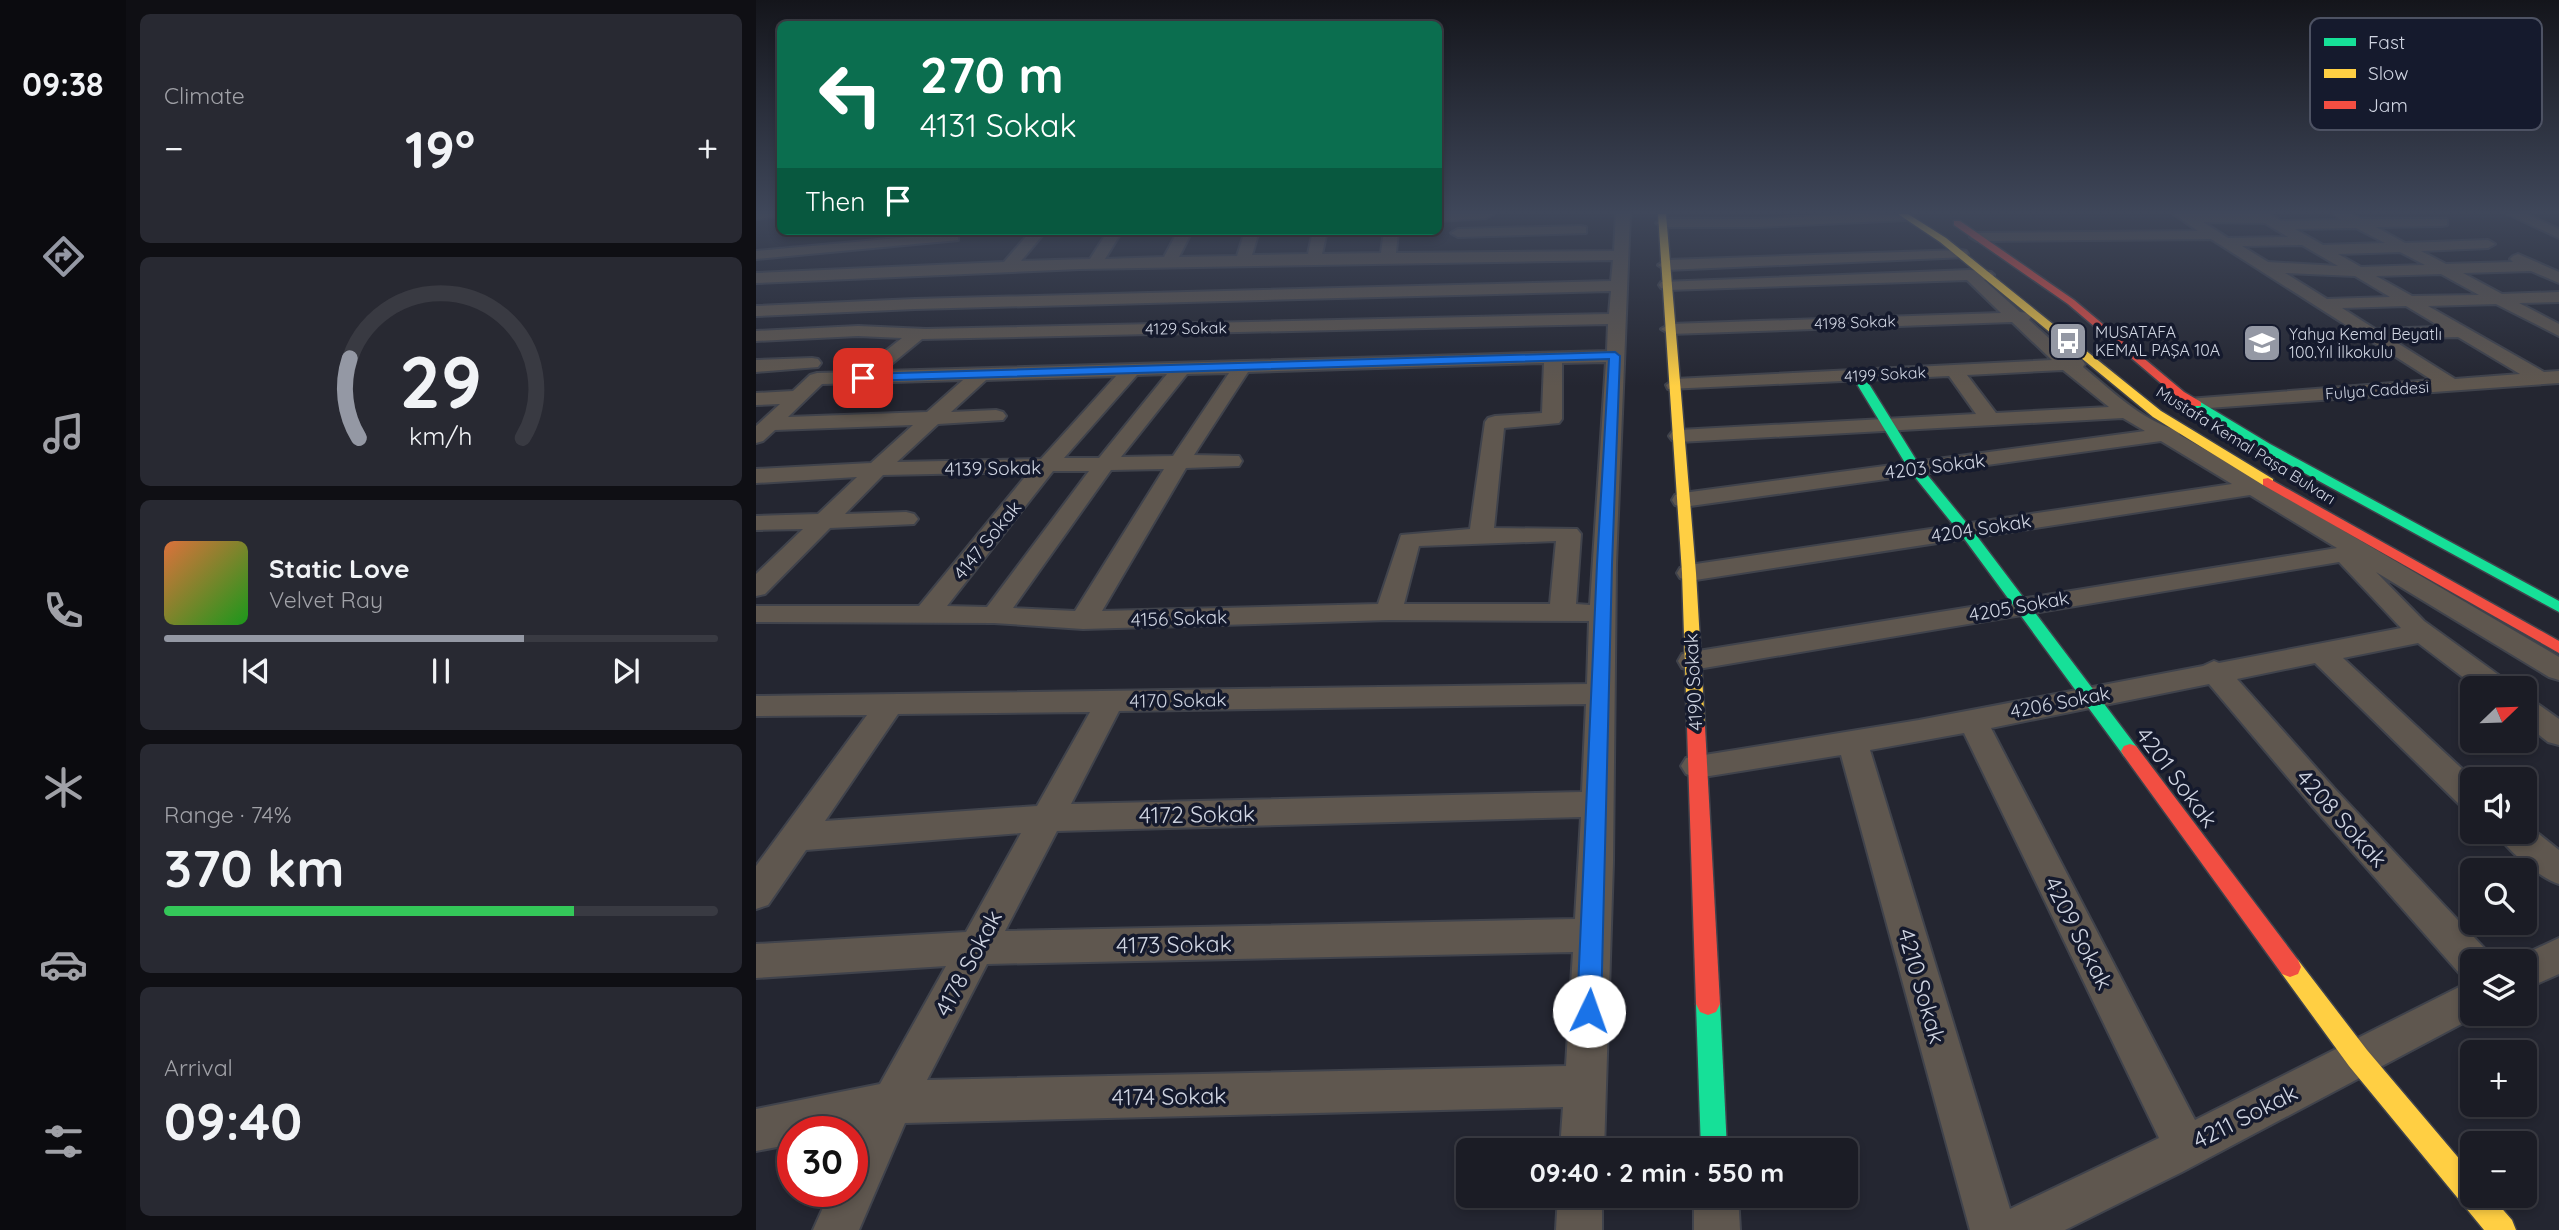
<!DOCTYPE html>
<html lang="en">
<head>
<meta charset="utf-8">
<style>
	body { margin:0; font-family:Quicksand,sans-serif; background:#282932; color:#f1f3f6; height:100vh; display:flex; flex-direction:column; font-size:26px; white-space:nowrap }
	* { box-sizing:border-box; margin:0 }
	p { font-size:23px; color:#a0a1a7 }
	.icon { flex:none; width:38px; height:38px; fill:none; stroke:currentColor; stroke-width:2; stroke-linecap:round; stroke-linejoin:round }
	.map { position:relative; flex:1; overflow:hidden }
	.sheet { display:flex; flex-direction:column; gap:14px; padding:14px; background:#0f0f14; width:630px }
	.sheet>* { flex:none }
	.top-card { position:absolute; left:21px; top:21px; width:665px; height:214px; border-radius:10px; box-shadow:0 4px 10px #0003,0 0 0 2px #393a42; background:#0b6e4f; color:#fff; overflow:hidden }
	.needle { width:46px; rotate:67deg }
	.controls { position:absolute; left:1704px; top:676px; display:grid; gap:14px }
	.controls a { display:grid; place-items:center; width:77px; height:77px; border-radius:10px; background:#1b1c25; box-shadow:0 4px 10px #0003,0 0 0 2px #393a42; font-size:35px }
	.speed { position:absolute; left:21px; top:1116px; display:flex; gap:14px; font-size:35px; font-weight:700; text-align:center }
	.speed>* { display:grid; place-content:center; width:91px; height:91px; border-radius:50%; background:#1b1c25; box-shadow:0 4px 10px #0003,0 0 0 2px #393a42; line-height:1 }
	.speed .limit { border:10px solid #d22; background:#fff; color:#111 }
	.pin { position:absolute; display:grid; place-items:center; width:60px; height:60px; color:#fff; margin:-30px; border-radius:14px; box-shadow:0 4px 10px #0006 }
	.me { position:absolute; width:77px; margin:-38px; rotate:3deg; stroke-linejoin:round; filter:drop-shadow(0 0 5px #0008) }
	.turn { display:flex; align-items:center; gap:24px; height:147px; padding:0 28px; font-size:32px }
	.turn .icon { width:91px; height:91px; stroke-width:2.5 }
	.turn b { display:block; font-size:49px; line-height:60px }
	.then { display:flex; align-items:center; height:66px; padding:0 28px; background:#0003; gap:14px; font-size:26px }
	.big { font-size:52px; font-weight:800; line-height:1.1 }
	.sheet .widget { flex:1; display:flex; flex-direction:column; justify-content:center; gap:10px; min-width:0; padding:0 24px; border-radius:10px; background:#282932 }
	.sheet .dial { align-items:center; gap:0 }
	.dial svg { height:182px; overflow:visible; fill:none; stroke:#393a42; stroke-width:7; stroke-linecap:round; text-anchor:middle }
	.dial text { fill:#f1f3f6; stroke:none }
	.song { display:flex; align-items:center; gap:21px }
	.cover { width:84px; height:84px; border-radius:10px; background:linear-gradient(135deg,hsl(20 70% 55%),hsl(120 70% 35%)) }
	.played { height:7px; border-radius:4px; background:linear-gradient(90deg,#9498a4 65%,#393a42 65%) }
	.keys { display:flex; justify-content:space-around; direction:ltr }
	.heat { display:flex; justify-content:space-between; align-items:center; font-size:38px; direction:ltr }
	.charge { height:10px; border-radius:5px; background:linear-gradient(90deg,#34c759 74%,#393a42 0) }
	.trip { position:absolute; left:700px; top:1138px; width:402px; height:70px; border-radius:10px; background:#1b1c25; box-shadow:0 4px 10px #0003,0 0 0 2px #393a42; font-weight:800; line-height:70px; text-align:center }
	main { display:flex; flex:1; min-height:0 }
	.menu { display:flex; flex-direction:column; width:126px; justify-content:space-around; align-items:center; background:#0b0b0f; color:#a0a1a7 }
	.menu .icon { width:49px; height:49px }
	.menu .on { color:#9498a4 }
	.menu b { font-size:32px; color:#f1f3f6 }
	.map>svg:first-child { display:block }
	.lines { fill:none; stroke-linecap:round; stroke-linejoin:round }
	.street-casing { stroke:#40434c; stroke-width:4 }
	.fast-casing { stroke:#40434c; stroke-width:3 }
	.slow-casing { stroke:#40434c; stroke-width:3 }
	.jam-casing { stroke:#40434c; stroke-width:3 }
	.street { fill:#5f574f; fill-rule:evenodd }
	.fast { fill:#16e098; fill-rule:evenodd }
	.slow { fill:#ffcf43; fill-rule:evenodd }
	.jam { fill:#f24e42; fill-rule:evenodd }
	.route { fill:#1a73e8; stroke:#114b97; stroke-width:2 }
	.labels { text-anchor:middle; dominant-baseline:central; stroke-width:7; stroke-linejoin:round; paint-order:stroke }
	.far-street-label { font-size:16px; fill:#d0d5e2; stroke:#151a2d }
	.far-poi-label { font-size:16px; fill:#d0d5e2; stroke:#151a2d; text-anchor:start }
	.street-label { font-size:19px; fill:#d0d5e2; stroke:#151a2d }
	.near-street-label { font-size:23px; fill:#d0d5e2; stroke:#151a2d }
	.key { fill:#151a2d; stroke:#4d5263; stroke-width:2 }
	.key-label { font-size:19px; fill:#d0d5e2 }
</style>
</head>
<body>
<main>
<nav class="menu">
<b>09:38</b>
<svg class="icon on" aria-label="directions" viewBox="0 0 24 24"><path d="M12 3l9 9-9 9-9-9zM9 14v-3h6M13 9l2 2-2 2"/></svg>
<svg class="icon" aria-label="music" viewBox="0 0 24 24"><path d="M9 18V5l10-2v13"/><circle cx="6" cy="18" r="3"/><circle cx="16" cy="16" r="3"/></svg>
<svg class="icon" aria-label="phone" viewBox="0 0 24 24"><path d="M5 4h4l2 5-3 2q2 4 5 5l2-3 5 2v4C11 20 4 13 5 4z"/></svg>
<svg class="icon" aria-label="climate" viewBox="0 0 24 24"><path d="M12 3v18M4 7l16 10M4 17L20 7"/></svg>
<svg class="icon" aria-label="car" viewBox="0 0 24 24"><path d="M5 17H2v-5l4-1 3-4h7l3 4 3 1v5h-3M9 17h6M6 11h13"/><circle cx="7" cy="17" r="2"/><circle cx="17" cy="17" r="2"/></svg>
<svg class="icon" aria-label="filters" viewBox="0 0 24 24"><path d="M4 7h16M4 17h16"/><circle cx="9" cy="7" r="2"/><circle cx="15" cy="17" r="2"/></svg>
</nav>
<section class="sheet">
<div class="widget"><p>Climate</p>
<div class="heat"><a>−</a><b class="big">19°</b><a>+</a></div>
</div>
<div class="widget dial"><svg viewBox="0 0 100 80">
<path d="M14 69A42 42 0 1 1 86 69"/>
<path d="M14 69A42 42 0 0 1 10 34" stroke="#9498a4"/>
<text x="50" y="56" font-size="32" font-weight="700">29</text>
<text x="50" y="72" font-size="11">km/h</text>
</svg></div>
<div class="widget">
<div class="song"><i class="cover"></i><div><b>Static Love</b><p>Velvet Ray</p></div></div>
<div class="played"></div>
<div class="keys"><svg class="icon" aria-label="previous" viewBox="0 0 24 24"><path d="M18 5L8 12l10 7zM5 5v14"/></svg><svg class="icon" aria-label="pause" viewBox="0 0 24 24"><path d="M8 5v14M16 5v14"/></svg><svg class="icon" aria-label="next" viewBox="0 0 24 24"><path d="M6 5l10 7-10 7zM19 5v14"/></svg></div>
</div>
<div class="widget"><p>Range · 74%</p><b class="big">370 km</b><div class="charge"></div></div>
<div class="widget"><p>Arrival</p><b class="big">09:40</b></div>
</section>
<div class="map">
<svg width="1803" height="1230" viewBox="0 0 1803 1230">
	<rect width="100%" height="100%" fill="#242631"/>
	<g class="lines">
		<defs>
			<g id="street">
				<path d="M0,214H20L18,217L0,219Z"/>
				<path d="M682,214H737L730,218L682,221Z"/>
				<path d="M860,214H874L860,564L857,862L848,1150H804L807,1107L149,1123L103,1230H57L74,1192H96V1144L103,1130L37,1132V1144L0,1151V1109L124,1084L190,966L0,978V944L210,932L265,833L50,850L12,905L0,909V866L111,715L0,716V696L831,684L833,621L633,620L327,629L238,623L0,622V606H163L273,472L127,475L89,514L150,512L158,514L162,519L158,524L74,528L9,594L0,596V574L47,529L0,530V516L62,514L101,477L0,483V469L115,463L157,425L19,430L7,441L0,443V426L24,404L0,405V393L37,391L54,375L61,373L103,372L146,338L102,336L0,341V331L102,326L170,329L853,314L855,291L159,309L0,316V306L159,299L855,281L857,260L324,269L0,283V273L248,262L275,231H290L265,261L334,259L352,231H366L349,259L408,257L422,231H436L423,257L481,256L489,231H503L496,255L552,254L557,231H571L566,254L625,253L628,231H642L640,253L858,251ZM852,324L851,351L127,371L166,339ZM850,362L834,605L820,604L825,534L821,529L738,528L748,428L803,423L806,419V363ZM788,363L786,413L739,416L732,418L729,422L714,529L645,535L622,604L346,611L430,468L483,466L486,461L483,456L438,455L492,372ZM473,373L417,456L365,457L431,374ZM411,374L343,458H308L381,375ZM360,376L285,459L141,462L182,424L247,420L250,416L247,412L240,410L195,412L230,380ZM207,380L171,412L32,417L66,384ZM408,469L319,611L257,608L355,470ZM297,471H333L231,607L191,606ZM800,541L794,604H648L663,546ZM830,704L826,792L315,804L363,711ZM334,712L281,806L69,821L142,714ZM825,817L819,919L249,931L301,831ZM817,952L810,1066L171,1080L231,964Z"/>
				<path d="M1104,214L1156,216L1149,220L1001,227H907L900,223L907,219H1001Z"/>
				<path d="M1418,214H1513L1525,221L1585,220L1578,214H1595L1605,219H1691V225L1686,226L1620,227L1649,243L1732,240L1739,244L1732,248L1665,251L1690,264L1757,262L1754,259L1757,256L1762,254L1803,272V283L1775,271L1707,273L1746,294L1803,292V302L1763,303L1803,324V336L1740,304L1672,306L1788,372L1803,371V383L1439,409L1429,403L1432,399L1676,380L1455,239L1221,241L1214,237L1221,233L1442,231ZM1447,222L1509,223L1532,237L1472,238ZM1600,228L1629,243L1567,245L1539,229ZM1546,245L1582,266L1512,262L1486,246ZM1644,252L1669,265L1605,267L1582,254ZM1529,273L1599,276L1634,297L1571,299ZM1685,274L1723,295L1656,296L1620,276ZM1650,306L1685,327L1619,329L1586,308ZM1702,337L1764,374L1699,379L1635,339Z"/>
				<path d="M1752,214H1770L1803,229V238Z"/>
				<path d="M825,226L830,227V233L702,237L695,233L702,229Z"/>
				<path d="M197,233L202,234V240L0,259V251Z"/>
				<path d="M1205,250L1210,251L1212,254L1210,257L910,270L902,265L910,260Z"/>
				<path d="M1214,270L1235,272L1238,275L1235,278L1228,280L1264,312L1273,313L1275,317L1273,320L1316,359L1326,360L1329,364L1327,367C1355,390 1386,421 1421,430L1424,435L1502,480L1510,482L1513,487L1803,657V680L1793,677L1620,572L1668,621L1751,681L1755,688H1721L1662,643L1587,658L1717,779V810L1706,807L1559,663L1481,679L1578,788L1730,950L1735,961H1717V979L1704,974L1556,806L1453,684L1235,728L1439,1120L1717,980V1013H1726L1426,1172L1309,1230H1214L1085,755L941,778L930,774L925,766L930,758L1163,720L1447,666L1458,661L1463,663L1645,628L1583,562L936,670L926,668L922,661L926,654L936,652L1581,548L1494,495L933,581L924,578L921,573L924,568L933,565L1476,484L1405,441L927,507L919,505L916,500L919,495L927,493L1389,431L1367,418L923,442L916,440L913,436L916,432L923,430L1220,414L1193,376L912,389L910,385L919,379L1296,360L1256,322L914,334L905,329L914,324L1245,313L1211,280L911,290L905,288L903,285L905,282ZM1307,370L1353,407L1240,413L1211,375ZM1208,733L1403,1138L1254,1209L1114,750Z"/>
				<path d="M56,358L62,359L65,363L62,367L0,372V360Z"/>
				<path d="M1769,699L1779,702L1803,719V745L1792,742L1769,724Z"/>
				<path d="M1769,823L1803,850V884C1784,878 1749,849 1740,831H1769Z"/>
				<path d="M1803,938V974L1769,989V961L1756,960Z"/>
				<path d="M802,1195H846V1230H800Z"/>
				<path d="M938,1195H982L984,1230H938Z"/>
			</g>
			<g id="fast">
				<path d="M1102,373L1108,376L1164,466L1214,527L1380,746L1383,751L1380,756L1374,758L1368,756L1204,533L1154,471L1096,376Z"/>
				<path d="M1441,400L1514,444L1803,601V612L1506,450L1437,406V402Z"/>
				<path d="M952,993L960,996L964,1004L971,1150H945L940,1004L944,996Z"/>
			</g>
			<g id="slow">
				<path d="M902,214H910L940,573L949,727L946,732H934L931,727L926,573Z"/>
				<path d="M1142,214H1152L1190,238L1405,411L1517,479V485H1507L1397,417L1184,242Z"/>
				<path d="M1534,957L1542,960L1611,1050L1717,1175V1195H1734L1756,1220L1760,1230H1728L1593,1066L1526,974L1523,967L1526,960Z"/>
			</g>
			<g id="jam">
				<path d="M1198,221H1204L1318,300L1428,392L1445,402V406H1437L1420,396L1312,304L1198,225Z"/>
				<path d="M1512,478L1803,641V653L1507,485V479Z"/>
				<path d="M940,720L946,722L949,727L964,1004L960,1012L952,1015L944,1012L940,1004L931,727L934,722Z"/>
				<path d="M1374,744L1380,746L1542,960L1545,967L1542,974L1534,977L1526,974L1368,756L1365,751L1368,746Z"/>
			</g>
		</defs>
		<use href="#street" class="street-casing"/>
		<use href="#fast" class="fast-casing"/>
		<use href="#slow" class="slow-casing"/>
		<use href="#jam" class="jam-casing"/>
		<use href="#street" class="street"/>
		<use href="#fast" class="fast"/>
		<use href="#slow" class="slow"/>
		<use href="#jam" class="jam"/>
	</g>
	<linearGradient id="sky" x2="0" y2="1"><stop stop-color="#14151b"/><stop offset="0.55" stop-color="#3f475a"/><stop offset="1" stop-color="#3f475a" stop-opacity="0"/></linearGradient>
	<rect width="1803" height="386" fill="url(#sky)"/>
	<path class="route" d="M859,352L864,356L856,564L845,1011L841,1018L833,1022L825,1018L821,1011L841,564L853,359L107,381L102,378L107,374Z"/>
	<defs>
		<symbol id="bus-square" viewBox="-11 -11 22 22"><rect x="-9" y="-9" width="18" height="18" rx="4" fill="#9498a4" stroke="#151a2d"/><path d="M-5-6H5V4H4V6H2V4H-2V6H-4V4H-5ZM-3.5-4V0h7V-4ZM-3.5 1.2v1.5H-2V1.2ZM2 1.2v1.5H3.5V1.2Z" fill="#fff"/></symbol>
		<symbol id="school-square" viewBox="-11 -11 22 22"><rect x="-9" y="-9" width="18" height="18" rx="4" fill="#9498a4" stroke="#151a2d"/><path d="M0-5L7-2L0 1L-7-2ZM-4 1L0 2.5L4 1V4Q0 6-4 4Z" fill="#fff"/></symbol>
	</defs>
	<g fill-rule="evenodd">
		<use href="#bus-square" x="1290" y="319" width="44" height="44"/>
		<use href="#school-square" x="1484" y="321" width="44" height="44"/>
	</g>
	<g class="labels">
		<g class="far-street-label">
			<text transform="translate(1099 322) rotate(-2)">4198 Sokak</text>
			<text transform="translate(430 328) rotate(-1)">4129 Sokak</text>
			<text transform="translate(1129 374) rotate(-3)">4199 Sokak</text>
			<text transform="translate(1621 390) rotate(-4)">Fulya Caddesi</text>
			<text transform="translate(1490 445) rotate(32)">Mustafa Kemal Paşa Bulvarı</text>
		</g>
		<g class="far-poi-label">
			<text x="1339" y="332">MUSATAFA<tspan x="1339" dy="18">KEMAL PAŞA 10A</tspan></text>
			<text x="1533" y="334">Yahya Kemal Beyatlı<tspan x="1533" dy="18">100.Yıl İlkokulu</tspan></text>
		</g>
		<g class="street-label">
			<text transform="translate(1179 466) rotate(-7)">4203 Sokak</text>
			<text transform="translate(237 468) rotate(-1)">4139 Sokak</text>
			<text transform="translate(1225 528) rotate(-9)">4204 Sokak</text>
			<text transform="translate(231 540) rotate(-51)">4147 Sokak</text>
			<text transform="translate(1263 606) rotate(-10)">4205 Sokak</text>
			<text transform="translate(423 618) rotate(-2)">4156 Sokak</text>
			<text transform="translate(937 682) rotate(-93)">4190 Sokak</text>
			<text transform="translate(422 700) rotate(-1)">4170 Sokak</text>
			<text transform="translate(1304 702) rotate(-11)">4206 Sokak</text>
		</g>
		<g class="near-street-label">
			<text transform="translate(1421 777) rotate(53)">4201 Sokak</text>
			<text transform="translate(441 814) rotate(-1)">4172 Sokak</text>
			<text transform="translate(1586 818) rotate(48)">4208 Sokak</text>
			<text transform="translate(1323 933) rotate(63)">4209 Sokak</text>
			<text transform="translate(418 944) rotate(-1)">4173 Sokak</text>
			<text transform="translate(212 963) rotate(-62)">4178 Sokak</text>
			<text transform="translate(1166 986) rotate(74)">4210 Sokak</text>
			<text transform="translate(413 1096) rotate(-1)">4174 Sokak</text>
			<text transform="translate(1489 1116) rotate(-27)">4211 Sokak</text>
		</g>
	</g>
	<rect x="1554" y="18" width="232" height="112" rx="10" class="key"/>
	<rect x="1568" y="38" width="32" height="8" fill="#16e098"/>
	<rect x="1568" y="69" width="32" height="9" fill="#ffcf43"/>
	<rect x="1568" y="101" width="32" height="8" fill="#f24e42"/>
	<g class="key-label">
		<text x="1612" y="49">Fast</text>
		<text x="1612" y="80">Slow</text>
		<text x="1612" y="112">Jam</text>
	</g>
</svg>
<div class="controls">
<a><svg class="needle" viewBox="-14 -14 28 28"><path d="M0-13l5 13h-10z" fill="#e53935"/><path d="M0 13l5-13h-10z" fill="#a0a1a7"/></svg></a>
<a><svg class="icon" aria-label="sound" viewBox="0 0 24 24"><path d="M4 9h4l5-4v14l-5-4H4zM17 9q2 3 0 6"/></svg></a>
<a><svg class="icon" aria-label="search" viewBox="0 0 24 24"><circle cx="10" cy="10" r="6"/><path d="M15 15l6 6"/></svg></a>
<a><svg class="icon" aria-label="layers" viewBox="0 0 24 24"><path d="M12 4l9 5-9 5-9-5zM3 14l9 5 9-5"/></svg></a>
<a>+</a>
<a>−</a>
</div>
<div class="speed"><div class="limit">30</div></div>
<div class="pin" style="left:107px;top:378px;background:#d93025"><svg class="icon" aria-label="arrive" viewBox="0 0 24 24"><path d="M6 21V4h12l-3 4 3 4H6"/></svg></div>
<svg class="me" style="left:833px;top:1011px" viewBox="-20 -20 40 40"><circle r="19" fill="#fff"/><path d="M0-13L10 11 0 6-10 11z" fill="#1a73e8"/></svg>
<div class="trip">09:40 · 2 min · 550 m</div>
<div class="top-card">
<div class="turn"><svg class="icon" aria-label="left" viewBox="0 0 24 24"><path d="M17 20v-9H6M10 6l-5 5 5 5"/></svg><div><b>270 m</b>4131 Sokak</div></div>
<div class="then">Then<svg class="icon" aria-label="arrive" viewBox="0 0 24 24"><path d="M6 21V4h12l-3 4 3 4H6"/></svg></div>
</div>
</div>
</main>
</body>
</html>
